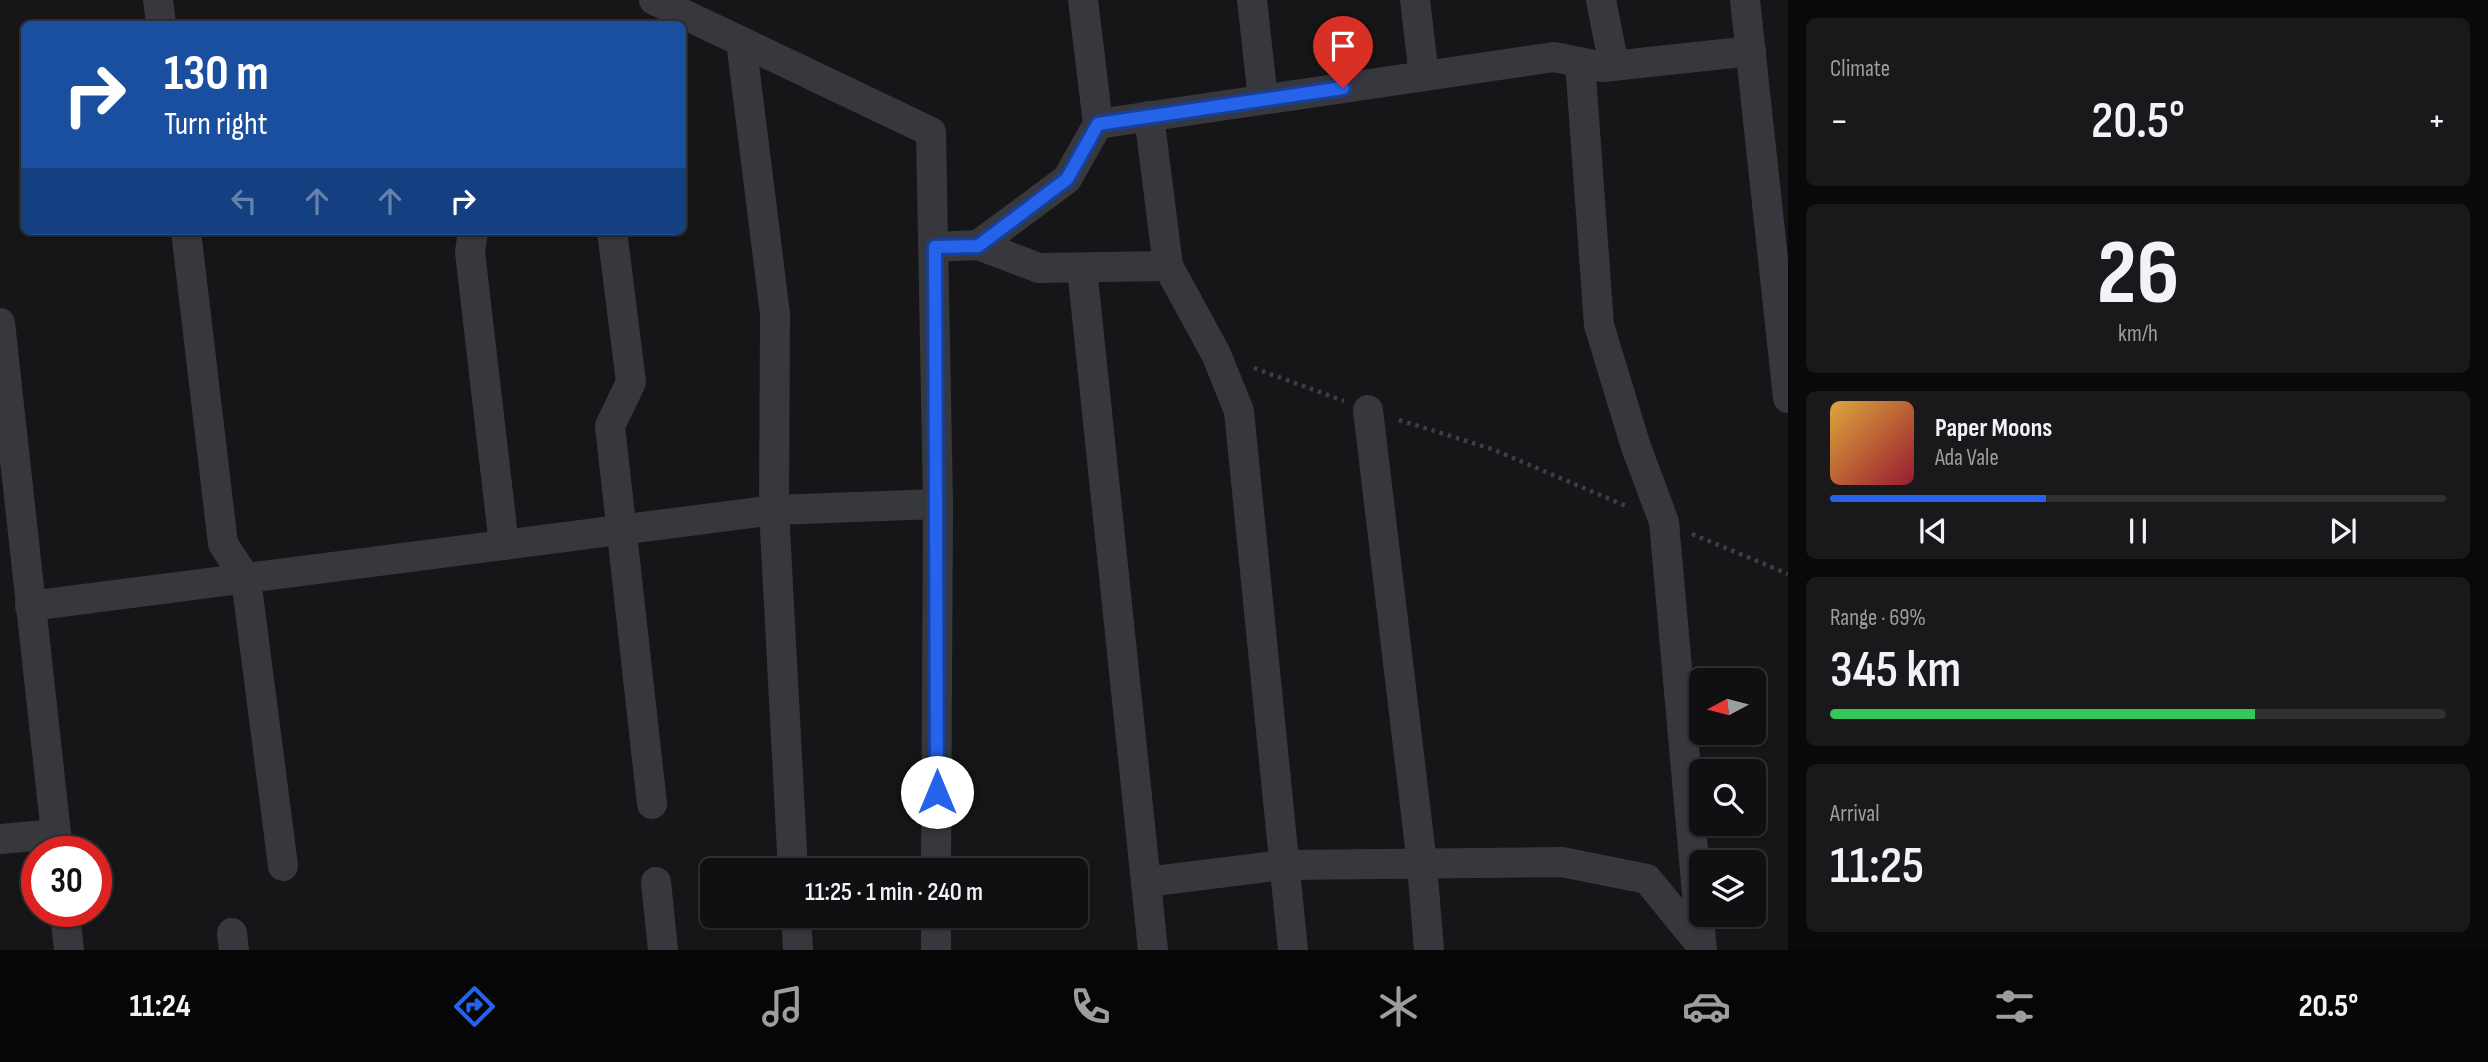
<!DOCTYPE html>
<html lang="en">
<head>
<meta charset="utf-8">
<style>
	body { margin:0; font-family:"Sofia Sans Condensed",sans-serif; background:#19191b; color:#f1f3f6; height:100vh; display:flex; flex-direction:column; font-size:26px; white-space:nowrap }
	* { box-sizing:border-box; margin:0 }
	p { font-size:23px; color:#9c9d9f }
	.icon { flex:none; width:38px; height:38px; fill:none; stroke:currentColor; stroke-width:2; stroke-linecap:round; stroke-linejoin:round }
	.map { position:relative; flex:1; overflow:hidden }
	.side { display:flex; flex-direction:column; gap:18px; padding:18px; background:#09090a; width:700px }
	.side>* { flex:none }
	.banner { position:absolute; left:21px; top:21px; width:665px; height:214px; border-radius:10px; box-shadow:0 2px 5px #0004,0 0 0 2px #303032; background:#1a4fa0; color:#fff; overflow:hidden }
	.needle { width:46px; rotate:263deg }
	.buttons { position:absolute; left:1689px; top:668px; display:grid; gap:14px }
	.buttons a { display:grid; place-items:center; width:77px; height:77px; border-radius:10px; background:#101012; box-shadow:0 2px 5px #0004,0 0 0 2px #303032; font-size:35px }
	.speed { position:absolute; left:21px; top:836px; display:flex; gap:14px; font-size:35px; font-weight:700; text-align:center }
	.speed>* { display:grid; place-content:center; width:91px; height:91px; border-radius:50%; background:#101012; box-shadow:0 2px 5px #0004,0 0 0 2px #303032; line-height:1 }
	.speed .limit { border:10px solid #d22; background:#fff; color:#111 }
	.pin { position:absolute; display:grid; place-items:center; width:60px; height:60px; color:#fff; margin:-72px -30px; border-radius:50% 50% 50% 0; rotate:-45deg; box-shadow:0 0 7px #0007 }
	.pin .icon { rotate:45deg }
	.me { position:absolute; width:77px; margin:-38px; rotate:0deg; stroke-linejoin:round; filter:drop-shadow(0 0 5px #0008) }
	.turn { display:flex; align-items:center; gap:24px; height:147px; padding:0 28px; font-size:32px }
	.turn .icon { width:91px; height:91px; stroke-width:2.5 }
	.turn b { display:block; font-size:49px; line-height:60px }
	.lanes { display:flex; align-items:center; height:66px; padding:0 28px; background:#0003; justify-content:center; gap:35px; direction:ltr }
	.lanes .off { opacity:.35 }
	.big { font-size:52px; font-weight:600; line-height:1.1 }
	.side .card { flex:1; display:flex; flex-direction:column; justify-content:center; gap:10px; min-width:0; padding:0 24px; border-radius:10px; background:#19191b }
	.side .dial { align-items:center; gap:0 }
	.dial b { font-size:91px; line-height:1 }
	.song { display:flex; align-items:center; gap:21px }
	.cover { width:84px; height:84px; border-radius:10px; background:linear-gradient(135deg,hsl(40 70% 55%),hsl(350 70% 35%)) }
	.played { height:7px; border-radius:4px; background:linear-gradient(90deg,#2563eb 35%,#303032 35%) }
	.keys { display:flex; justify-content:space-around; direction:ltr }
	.heat { display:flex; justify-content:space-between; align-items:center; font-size:38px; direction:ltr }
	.charge { height:10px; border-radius:5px; background:linear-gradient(90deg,#34c759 69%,#303032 0) }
	.trip { position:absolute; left:700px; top:858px; width:388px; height:70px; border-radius:10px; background:#101012; box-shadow:0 2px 5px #0004,0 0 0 2px #303032; font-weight:600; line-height:70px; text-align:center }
	.dock { display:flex; height:112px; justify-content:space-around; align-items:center; background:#060607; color:#9c9d9f }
	.dock .icon { width:49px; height:49px }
	.dock .current { color:#2563eb }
	.dock b { font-size:32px; color:#f1f3f6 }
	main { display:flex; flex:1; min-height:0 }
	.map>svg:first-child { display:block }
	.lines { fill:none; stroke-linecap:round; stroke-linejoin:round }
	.path { stroke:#3d3f44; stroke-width:4.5; stroke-dasharray:3.5 5; stroke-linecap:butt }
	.minor { stroke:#37383d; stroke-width:30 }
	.route-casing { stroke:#184099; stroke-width:18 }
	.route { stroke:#2563eb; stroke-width:12 }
</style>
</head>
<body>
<main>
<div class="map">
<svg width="1788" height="950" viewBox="0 0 1788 950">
	<rect width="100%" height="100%" fill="#161618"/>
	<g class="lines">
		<g class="path">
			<path d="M1254,368L1344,401"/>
			<path d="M1399,420L1492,449L1626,506"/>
			<path d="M1692,534L1788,574"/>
		</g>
		<g class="minor">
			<path d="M158,0L161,24"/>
			<path d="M654,0L931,132L938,504L936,870"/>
			<path d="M1083,0L1098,124"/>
			<path d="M1252,0L1263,99"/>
			<path d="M1415,0L1424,76"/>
			<path d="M1601,0L1614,66"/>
			<path d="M1745,0L1788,398"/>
			<path d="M741,41L775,314L774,510L793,870"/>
			<path d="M1580,62L1599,325L1636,447L1664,522L1702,950"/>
			<path d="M1149,116L1168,266L1216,354L1239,411L1293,950"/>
			<path d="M186,231L223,544L246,579L283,866"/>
			<path d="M473,231L470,252L504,545"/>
			<path d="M612,231L631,382L610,426L652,804"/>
			<path d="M978,245L1039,268L1168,266"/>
			<path d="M935,247L978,245L1067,179L1098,124L1554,57L1603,67L1751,51"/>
			<path d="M1082,268L1153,950"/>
			<path d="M0,323L58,852"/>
			<path d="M1368,410L1422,864L1429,950"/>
			<path d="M30,606L774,510L938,504"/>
			<path d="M0,839L56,834"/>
			<path d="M656,882L663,950"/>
			<path d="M1146,882L1284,865L1562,862L1647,879L1701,945"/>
			<path d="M65,912L69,950"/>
			<path d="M796,915L798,950"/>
			<path d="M936,915V950"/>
			<path d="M232,933L234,950"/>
		</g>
	</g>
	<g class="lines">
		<defs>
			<path id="route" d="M937,792L935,247L978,246L1067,179L1098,124L1343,88"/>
		</defs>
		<use href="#route" class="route-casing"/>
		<use href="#route" class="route"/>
	</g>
</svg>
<div class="buttons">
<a><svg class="needle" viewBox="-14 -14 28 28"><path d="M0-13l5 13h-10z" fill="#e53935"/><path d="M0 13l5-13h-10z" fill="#9c9d9f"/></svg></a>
<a><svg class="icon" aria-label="search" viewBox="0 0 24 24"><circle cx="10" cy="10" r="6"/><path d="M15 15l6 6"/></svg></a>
<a><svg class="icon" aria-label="layers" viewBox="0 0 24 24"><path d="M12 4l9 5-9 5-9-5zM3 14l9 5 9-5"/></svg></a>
</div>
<div class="speed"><div class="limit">30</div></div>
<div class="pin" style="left:1343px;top:88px;background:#d93025"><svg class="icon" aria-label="arrive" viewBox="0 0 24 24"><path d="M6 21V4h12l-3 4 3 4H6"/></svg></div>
<svg class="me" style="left:937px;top:792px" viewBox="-20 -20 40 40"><circle r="19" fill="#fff"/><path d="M0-13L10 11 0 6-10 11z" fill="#2563eb"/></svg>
<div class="trip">11:25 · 1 min · 240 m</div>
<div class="banner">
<div class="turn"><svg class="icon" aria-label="right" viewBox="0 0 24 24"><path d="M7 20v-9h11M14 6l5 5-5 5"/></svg><div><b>130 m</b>Turn right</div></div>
<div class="lanes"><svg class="icon off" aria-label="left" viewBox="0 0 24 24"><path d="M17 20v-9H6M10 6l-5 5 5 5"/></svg><svg class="icon off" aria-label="ahead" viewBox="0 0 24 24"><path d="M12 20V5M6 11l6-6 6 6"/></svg><svg class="icon off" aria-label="ahead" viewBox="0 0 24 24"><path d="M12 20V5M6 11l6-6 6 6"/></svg><svg class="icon" aria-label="right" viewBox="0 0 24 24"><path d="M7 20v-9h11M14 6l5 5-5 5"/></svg></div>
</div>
</div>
<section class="side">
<div class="card"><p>Climate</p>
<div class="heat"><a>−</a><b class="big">20.5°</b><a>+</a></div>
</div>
<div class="card dial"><b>26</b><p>km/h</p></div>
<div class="card">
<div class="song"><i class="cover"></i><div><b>Paper Moons</b><p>Ada Vale</p></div></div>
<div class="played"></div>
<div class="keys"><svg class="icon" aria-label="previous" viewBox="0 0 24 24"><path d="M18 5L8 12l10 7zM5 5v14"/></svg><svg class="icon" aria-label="pause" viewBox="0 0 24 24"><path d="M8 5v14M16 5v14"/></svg><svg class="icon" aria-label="next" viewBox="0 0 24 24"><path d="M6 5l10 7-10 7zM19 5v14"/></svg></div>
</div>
<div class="card"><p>Range · 69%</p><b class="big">345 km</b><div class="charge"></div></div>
<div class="card"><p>Arrival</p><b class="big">11:25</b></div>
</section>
</main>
<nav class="dock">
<b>11:24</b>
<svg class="icon current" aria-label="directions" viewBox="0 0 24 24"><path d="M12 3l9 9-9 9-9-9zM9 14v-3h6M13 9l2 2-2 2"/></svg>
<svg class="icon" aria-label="music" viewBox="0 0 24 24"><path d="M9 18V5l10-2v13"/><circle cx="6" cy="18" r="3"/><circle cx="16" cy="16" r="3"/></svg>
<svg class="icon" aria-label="phone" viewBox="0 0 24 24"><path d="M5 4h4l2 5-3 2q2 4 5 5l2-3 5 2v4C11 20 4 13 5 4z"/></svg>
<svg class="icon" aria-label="climate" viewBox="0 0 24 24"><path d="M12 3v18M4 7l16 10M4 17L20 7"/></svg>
<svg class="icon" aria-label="car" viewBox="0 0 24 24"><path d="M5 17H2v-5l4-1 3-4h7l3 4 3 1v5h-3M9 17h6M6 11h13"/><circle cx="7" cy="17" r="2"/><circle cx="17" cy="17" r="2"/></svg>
<svg class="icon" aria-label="filters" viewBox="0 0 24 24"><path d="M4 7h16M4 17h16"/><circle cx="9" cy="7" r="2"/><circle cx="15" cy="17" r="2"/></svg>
<b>20.5°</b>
</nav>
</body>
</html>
